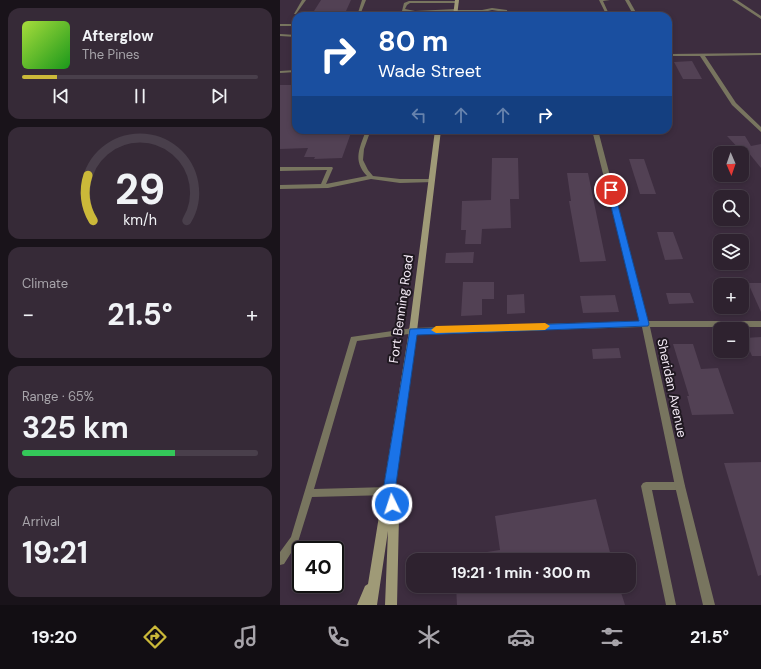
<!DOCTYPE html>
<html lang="en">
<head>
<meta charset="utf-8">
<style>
	body { margin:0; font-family:"DM Sans",sans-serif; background:#362a37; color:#f1f3f6; height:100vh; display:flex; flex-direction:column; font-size:15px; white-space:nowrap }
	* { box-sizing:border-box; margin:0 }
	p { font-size:13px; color:#a7a4aa }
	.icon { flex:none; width:22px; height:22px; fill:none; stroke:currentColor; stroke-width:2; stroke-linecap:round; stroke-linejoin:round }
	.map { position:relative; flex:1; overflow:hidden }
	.details { display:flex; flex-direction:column; gap:8px; padding:8px; background:#19131a; width:280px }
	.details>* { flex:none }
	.top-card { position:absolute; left:12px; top:12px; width:380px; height:122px; border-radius:12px; box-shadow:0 2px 6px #0003,0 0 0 1px #493f4b; background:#1a4fa0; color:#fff; overflow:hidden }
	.needle { width:26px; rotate:178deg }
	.buttons { position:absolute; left:433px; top:146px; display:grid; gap:8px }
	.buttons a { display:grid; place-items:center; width:36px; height:36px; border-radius:8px; background:#2e222f; box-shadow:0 2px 6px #0003,0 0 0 1px #493f4b; font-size:20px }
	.speed { position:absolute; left:12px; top:541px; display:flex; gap:8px; font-size:20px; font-weight:700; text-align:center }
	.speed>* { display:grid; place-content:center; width:52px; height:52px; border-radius:50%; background:#2e222f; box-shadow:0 2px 6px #0003,0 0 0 1px #493f4b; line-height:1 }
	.speed .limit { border:2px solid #111; border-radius:6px; background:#fff; color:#111 }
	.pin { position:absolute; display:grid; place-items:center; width:34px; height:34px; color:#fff; margin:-17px; border:2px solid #fff; border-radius:50%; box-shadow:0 1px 4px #0007 }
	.me { position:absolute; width:44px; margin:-22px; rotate:356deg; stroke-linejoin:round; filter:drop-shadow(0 0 3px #0008) }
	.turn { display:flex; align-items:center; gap:14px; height:84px; padding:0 20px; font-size:18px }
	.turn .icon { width:52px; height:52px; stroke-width:2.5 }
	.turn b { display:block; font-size:28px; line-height:34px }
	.lanes { display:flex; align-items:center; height:38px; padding:0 20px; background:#0003; justify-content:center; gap:20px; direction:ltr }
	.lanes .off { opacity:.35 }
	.big { font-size:30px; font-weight:700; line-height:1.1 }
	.details .card { flex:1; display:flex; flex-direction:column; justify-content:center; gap:6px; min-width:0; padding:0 14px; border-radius:12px; background:#362a37 }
	.details .dial { align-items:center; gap:0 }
	.dial svg { height:104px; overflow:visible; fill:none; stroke:#493f4b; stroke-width:7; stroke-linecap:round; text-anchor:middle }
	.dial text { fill:#f1f3f6; stroke:none }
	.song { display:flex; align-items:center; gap:12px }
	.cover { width:48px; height:48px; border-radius:6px; background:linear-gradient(135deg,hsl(80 70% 55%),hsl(120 70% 35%)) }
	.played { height:4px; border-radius:2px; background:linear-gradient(90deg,#cbb939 15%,#493f4b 15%) }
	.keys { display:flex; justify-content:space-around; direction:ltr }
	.heat { display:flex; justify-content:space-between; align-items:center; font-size:22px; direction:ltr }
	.charge { height:6px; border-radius:3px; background:linear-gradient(90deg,#34c759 65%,#493f4b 0) }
	.trip { position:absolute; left:126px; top:553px; width:230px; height:40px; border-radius:12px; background:#2e222f; box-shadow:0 2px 6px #0003,0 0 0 1px #493f4b; font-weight:700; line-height:40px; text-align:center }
	.menu { display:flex; height:64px; justify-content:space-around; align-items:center; background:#120e13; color:#a7a4aa }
	.menu .icon { width:28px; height:28px }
	.menu .current { color:#cbb939 }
	.menu b { font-size:18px; color:#f1f3f6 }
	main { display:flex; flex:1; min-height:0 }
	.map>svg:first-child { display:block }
	.building { fill:#524154 }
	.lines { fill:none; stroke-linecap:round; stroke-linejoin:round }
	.lane { fill:#78755f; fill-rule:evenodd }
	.street { fill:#78755f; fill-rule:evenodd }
	.secondary { fill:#9f9a77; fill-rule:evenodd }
	.route { fill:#1a73e8; stroke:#114b97 }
	.slow { fill:#f59e0b }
	.labels { text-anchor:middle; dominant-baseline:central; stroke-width:4; stroke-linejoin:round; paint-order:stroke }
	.street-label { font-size:13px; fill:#f4eaf6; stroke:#1f1820 }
</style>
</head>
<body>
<main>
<section class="details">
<div class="card">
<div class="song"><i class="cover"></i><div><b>Afterglow</b><p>The Pines</p></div></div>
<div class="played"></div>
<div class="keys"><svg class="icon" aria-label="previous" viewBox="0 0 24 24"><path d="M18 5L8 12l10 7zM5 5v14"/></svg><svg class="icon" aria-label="pause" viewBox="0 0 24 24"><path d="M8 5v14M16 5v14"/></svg><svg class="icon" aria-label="next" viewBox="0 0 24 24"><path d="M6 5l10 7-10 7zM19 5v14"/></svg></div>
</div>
<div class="card dial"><svg viewBox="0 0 100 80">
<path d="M14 69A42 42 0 1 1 86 69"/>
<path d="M14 69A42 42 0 0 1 10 34" stroke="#cbb939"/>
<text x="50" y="56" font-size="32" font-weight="700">29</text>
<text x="50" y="72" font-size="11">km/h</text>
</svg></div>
<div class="card"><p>Climate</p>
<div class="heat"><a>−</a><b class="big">21.5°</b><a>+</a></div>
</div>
<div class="card"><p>Range · 65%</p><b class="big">325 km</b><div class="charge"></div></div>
<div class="card"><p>Arrival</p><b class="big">19:21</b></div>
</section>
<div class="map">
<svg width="481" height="605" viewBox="0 0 481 605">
	<rect width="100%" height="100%" fill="#3d2d3f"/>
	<g class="building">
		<path d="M41,0H71L66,11H34Z"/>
		<path d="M412,61L422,79H403L394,62Z"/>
		<path d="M0,85H16V130H72L62,158L34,159L35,157H24L28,148L0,149Z"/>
		<path d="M447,136H465L471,146L481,144V168L468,152L463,153Z"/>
		<path d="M212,158H238L239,199H230L231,228L202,229L201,244H185L186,230H181L182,201L211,200Z"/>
		<path d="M349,159H364L376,194H360Z"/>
		<path d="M287,173H308L326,261L300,262L289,201H291Z"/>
		<path d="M377,232H393L403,259L385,260Z"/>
		<path d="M194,252L193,263H165L166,253Z"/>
		<path d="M183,282H214V299H202V315L181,316Z"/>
		<path d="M468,283H481V312Z"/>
		<path d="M386,293H410L414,303L389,304Z"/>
		<path d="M244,294L245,313L227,314V295Z"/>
		<path d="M335,295L339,312L303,313L300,296Z"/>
		<path d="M481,337V356H472L464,338Z"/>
		<path d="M393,344H413L421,369L438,368L454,414L412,415L407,396H409Z"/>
		<path d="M339,348L341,358L313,359L312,349Z"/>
		<path d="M481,462V575L478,576L444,463Z"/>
		<path d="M316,499L332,560H194V554L220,550L215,516Z"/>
		<path d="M176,586H339L345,605H177Z"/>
	</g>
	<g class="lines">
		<g class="lane">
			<path d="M22,0H26L16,14H14Z"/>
			<path d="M82,0H86L80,15L77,16Z"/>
			<path d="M319,0H330L323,1L328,12L354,11L356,12L354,13L326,14Z"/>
			<path d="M129,1H177L179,2L177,3H130L127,5L125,9L135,11L176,9L178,10H202L212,8L227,10L228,16H224V12L212,10L204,12V16H200V12L174,11L135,13L122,11L124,3Z"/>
			<rect x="0" y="24" width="16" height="2"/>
			<path d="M0,34L16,35V37L0,36Z"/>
			<path d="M16,70V72L0,73V71Z"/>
			<path d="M86,130H90V133H105L112,130H118L106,135H89L84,149L83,160L88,170L93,176L120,179H152L154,180V182L120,183L91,179L48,188L0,189V185L41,184L47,170L0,171V167H52L53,168L46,184L87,176C72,160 80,148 86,130Z"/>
			<path d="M133,328L136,329L137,331L136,333L77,341L34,489L109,487L112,488L114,491L112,494L109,495L32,497L18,542L4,564L0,565V552L11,537L71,337Z"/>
			<path d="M366,482H400L403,483L405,486L403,489L400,490H372L396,605H386L361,486L363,483Z"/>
		</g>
		<g class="street">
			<path d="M345,0H349L358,16H354Z"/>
			<path d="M452,0H457L481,16V19Z"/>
			<path d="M481,53V55L425,56L456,103L481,127V132L452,105L420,56H388V54Z"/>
			<path d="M312,130H318L368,321H481V327H370L405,486L435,605H423L395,486L362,327L133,334L130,333L129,331L130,329L133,328L360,321Z"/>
		</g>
		<g class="secondary">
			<path d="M175,0H179L177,16H173Z"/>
			<path d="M155,130H161L137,331L114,492L119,516L117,605H105L108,531L97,605H77L85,586L88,584L129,331Z"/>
		</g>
	</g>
	<path class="route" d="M331,187L334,190L369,324L368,326L137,335L115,491L118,504L116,508L112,509L107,508L103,491L130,329L359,321L327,190Z"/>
	<path class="slow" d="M265,323L270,326L265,330L156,333L151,330L156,326Z"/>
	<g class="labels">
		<g class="street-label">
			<text transform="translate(121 309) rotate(-82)">Fort Benning Road</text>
			<text transform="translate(392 388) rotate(78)">Sheridan Avenue</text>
		</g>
	</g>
</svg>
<div class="buttons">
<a><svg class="needle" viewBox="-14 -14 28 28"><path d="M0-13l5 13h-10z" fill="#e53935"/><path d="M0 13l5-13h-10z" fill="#a7a4aa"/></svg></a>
<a><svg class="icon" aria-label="search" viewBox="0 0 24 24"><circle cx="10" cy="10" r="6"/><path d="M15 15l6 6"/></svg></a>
<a><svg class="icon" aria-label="layers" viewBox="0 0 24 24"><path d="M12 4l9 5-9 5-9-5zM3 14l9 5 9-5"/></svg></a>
<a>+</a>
<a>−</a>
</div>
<div class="speed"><div class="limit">40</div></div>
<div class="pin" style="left:331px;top:190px;background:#d93025"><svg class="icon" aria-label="arrive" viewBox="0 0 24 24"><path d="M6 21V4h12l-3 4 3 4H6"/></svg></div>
<svg class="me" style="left:112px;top:504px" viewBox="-20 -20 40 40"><circle r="17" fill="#1a73e8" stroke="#fff" stroke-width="3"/><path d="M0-11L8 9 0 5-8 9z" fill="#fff"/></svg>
<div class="trip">19:21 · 1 min · 300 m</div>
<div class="top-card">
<div class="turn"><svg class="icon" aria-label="right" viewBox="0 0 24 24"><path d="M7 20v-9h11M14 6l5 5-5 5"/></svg><div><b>80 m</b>Wade Street</div></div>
<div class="lanes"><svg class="icon off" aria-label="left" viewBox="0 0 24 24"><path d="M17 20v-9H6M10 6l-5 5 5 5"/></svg><svg class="icon off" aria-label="ahead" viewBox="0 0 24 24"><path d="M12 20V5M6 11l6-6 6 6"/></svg><svg class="icon off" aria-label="ahead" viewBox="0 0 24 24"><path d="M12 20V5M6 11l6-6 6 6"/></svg><svg class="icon" aria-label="right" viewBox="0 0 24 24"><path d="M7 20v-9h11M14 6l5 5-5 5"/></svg></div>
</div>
</div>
</main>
<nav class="menu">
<b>19:20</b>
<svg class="icon current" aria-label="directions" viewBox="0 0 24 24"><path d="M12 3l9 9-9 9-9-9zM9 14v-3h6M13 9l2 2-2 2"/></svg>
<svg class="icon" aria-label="music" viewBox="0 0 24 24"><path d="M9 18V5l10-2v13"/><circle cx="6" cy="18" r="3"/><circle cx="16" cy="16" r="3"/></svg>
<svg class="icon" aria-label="phone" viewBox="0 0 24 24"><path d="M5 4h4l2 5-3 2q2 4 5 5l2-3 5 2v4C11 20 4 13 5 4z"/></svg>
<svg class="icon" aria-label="climate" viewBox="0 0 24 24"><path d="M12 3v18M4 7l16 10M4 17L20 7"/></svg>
<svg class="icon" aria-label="car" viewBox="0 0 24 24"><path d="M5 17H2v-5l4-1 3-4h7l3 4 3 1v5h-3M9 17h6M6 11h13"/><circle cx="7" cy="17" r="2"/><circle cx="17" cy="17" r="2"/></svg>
<svg class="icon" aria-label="filters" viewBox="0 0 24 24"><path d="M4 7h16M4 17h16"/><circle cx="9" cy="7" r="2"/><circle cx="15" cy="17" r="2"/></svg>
<b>21.5°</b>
</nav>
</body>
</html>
